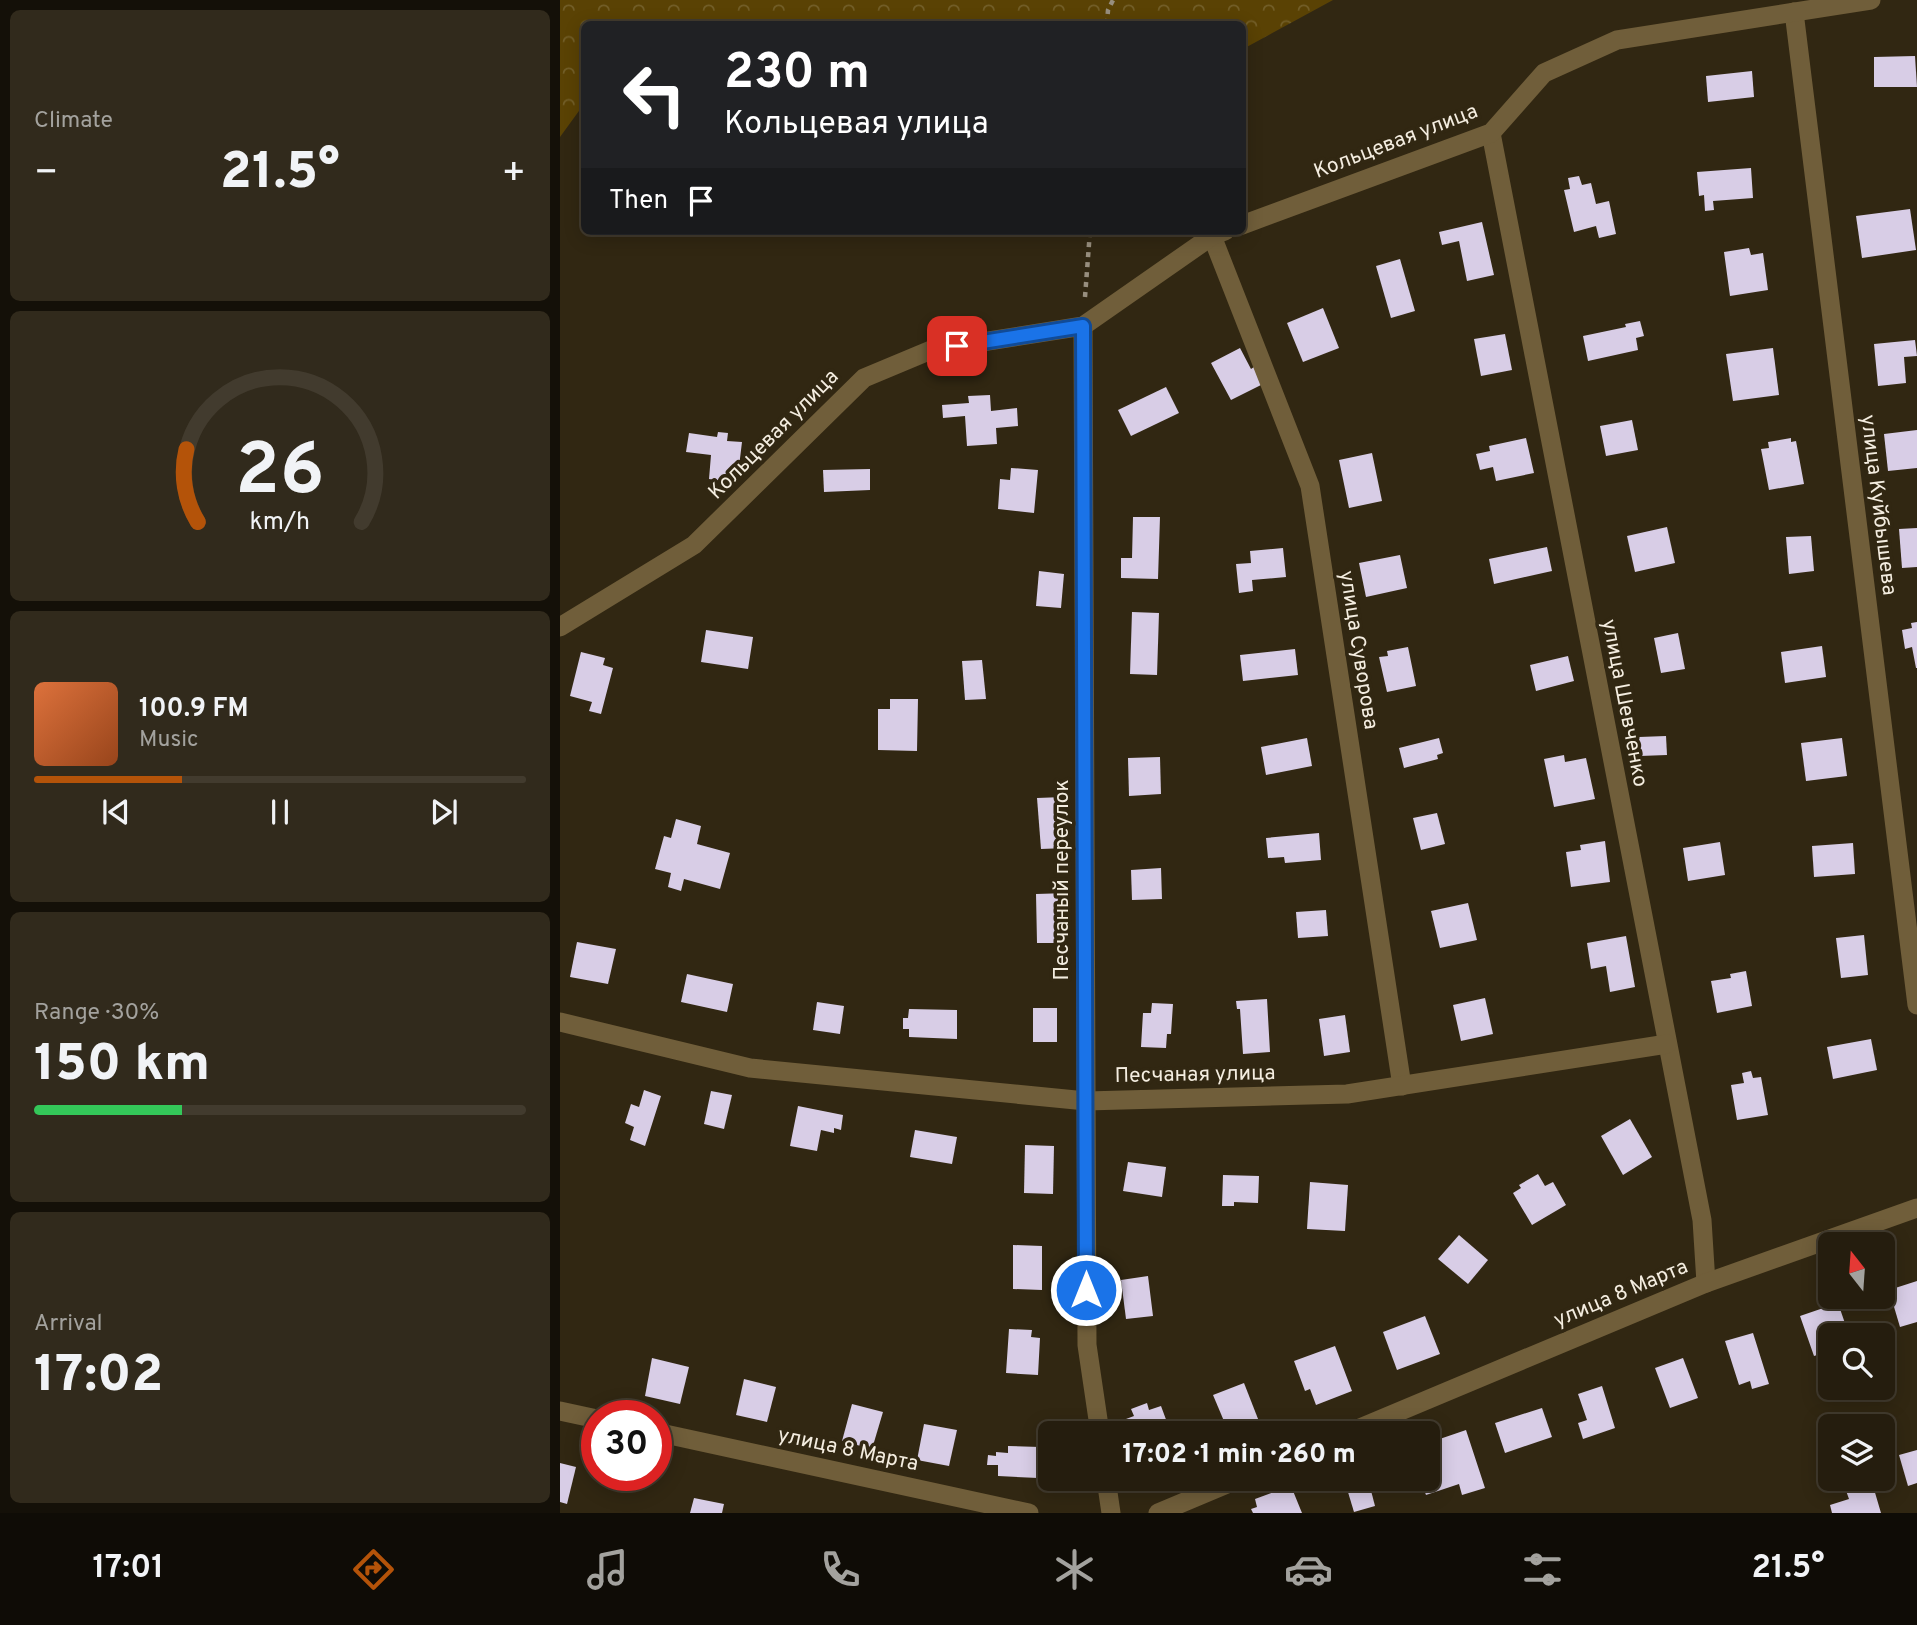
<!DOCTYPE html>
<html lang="en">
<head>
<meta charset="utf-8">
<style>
	body { margin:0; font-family:Overpass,sans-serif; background:#312a1c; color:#f1f3f6; height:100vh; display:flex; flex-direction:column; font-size:26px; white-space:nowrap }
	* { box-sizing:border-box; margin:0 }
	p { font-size:23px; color:#a3a29e }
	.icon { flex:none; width:38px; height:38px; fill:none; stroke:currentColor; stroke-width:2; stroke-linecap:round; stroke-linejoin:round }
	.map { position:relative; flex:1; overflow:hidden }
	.sheet { display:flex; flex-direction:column; gap:10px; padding:10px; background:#141008; width:560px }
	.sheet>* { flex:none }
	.guide { position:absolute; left:21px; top:21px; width:665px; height:214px; border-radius:10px; box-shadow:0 4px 18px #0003,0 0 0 2px #423b2e; background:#202124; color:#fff; overflow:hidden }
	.needle { width:46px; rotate:343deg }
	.tools { position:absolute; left:1258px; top:1232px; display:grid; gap:14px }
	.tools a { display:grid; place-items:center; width:77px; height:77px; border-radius:10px; background:#251d0e; box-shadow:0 4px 18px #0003,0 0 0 2px #423b2e; font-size:35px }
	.speed { position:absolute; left:21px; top:1400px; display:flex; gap:14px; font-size:35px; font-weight:700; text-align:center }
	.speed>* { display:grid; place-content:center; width:91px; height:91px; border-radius:50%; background:#251d0e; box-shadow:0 4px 18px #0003,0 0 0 2px #423b2e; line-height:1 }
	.speed .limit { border:10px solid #d22; background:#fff; color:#111 }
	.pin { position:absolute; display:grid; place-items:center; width:60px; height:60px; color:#fff; margin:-30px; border-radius:14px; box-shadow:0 4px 10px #0006 }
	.me { position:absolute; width:77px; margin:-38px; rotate:0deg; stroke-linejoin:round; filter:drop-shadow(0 0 5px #0008) }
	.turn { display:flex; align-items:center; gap:24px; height:147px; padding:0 28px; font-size:32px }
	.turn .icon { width:91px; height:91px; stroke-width:2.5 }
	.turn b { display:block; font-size:49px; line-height:60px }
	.then { display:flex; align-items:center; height:66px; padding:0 28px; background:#0003; gap:14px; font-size:26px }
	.big { font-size:52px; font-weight:800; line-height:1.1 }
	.sheet .card { flex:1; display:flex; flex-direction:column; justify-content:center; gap:10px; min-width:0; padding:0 24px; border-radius:10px; background:#312a1c }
	.sheet .dial { align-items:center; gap:0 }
	.dial svg { height:182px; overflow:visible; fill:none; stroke:#423b2e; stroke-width:7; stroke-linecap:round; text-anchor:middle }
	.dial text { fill:#f1f3f6; stroke:none }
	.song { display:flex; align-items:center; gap:21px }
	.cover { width:84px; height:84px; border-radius:10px; background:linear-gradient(135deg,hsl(20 70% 55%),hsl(20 70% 35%)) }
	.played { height:7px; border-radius:4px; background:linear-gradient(90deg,#b45309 30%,#423b2e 30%) }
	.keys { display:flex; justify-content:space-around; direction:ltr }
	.heat { display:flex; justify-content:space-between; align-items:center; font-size:38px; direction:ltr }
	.charge { height:10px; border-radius:5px; background:linear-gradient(90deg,#34c759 30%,#423b2e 0) }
	.trip { position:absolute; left:478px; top:1421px; width:402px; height:70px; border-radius:10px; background:#251d0e; box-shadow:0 4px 18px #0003,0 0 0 2px #423b2e; font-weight:800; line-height:70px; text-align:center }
	.tabs { display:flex; height:112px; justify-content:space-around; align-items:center; background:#0f0c06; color:#a3a29e }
	.tabs .icon { width:49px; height:49px }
	.tabs .selected { color:#b45309 }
	.tabs b { font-size:32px; color:#f1f3f6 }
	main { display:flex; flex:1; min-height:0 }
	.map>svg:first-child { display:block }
	.forest { fill:url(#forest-crowns) }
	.building { fill:#d8cde6 }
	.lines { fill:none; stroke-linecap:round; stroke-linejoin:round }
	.path { stroke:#978e7e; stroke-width:4.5; stroke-dasharray:5 5; stroke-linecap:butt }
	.minor { stroke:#705e3a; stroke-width:19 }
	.route-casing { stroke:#114b97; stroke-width:18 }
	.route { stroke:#1a73e8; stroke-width:12 }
	.labels { text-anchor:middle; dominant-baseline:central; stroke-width:7; stroke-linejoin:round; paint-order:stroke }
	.street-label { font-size:21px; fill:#f4ede0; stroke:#312712 }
</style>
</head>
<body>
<main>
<section class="sheet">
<div class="card"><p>Climate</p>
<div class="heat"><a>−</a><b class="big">21.5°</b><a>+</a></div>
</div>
<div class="card dial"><svg viewBox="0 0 100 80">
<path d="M14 69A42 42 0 1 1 86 69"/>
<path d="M14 69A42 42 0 0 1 9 37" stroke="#b45309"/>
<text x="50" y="56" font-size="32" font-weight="700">26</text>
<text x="50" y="72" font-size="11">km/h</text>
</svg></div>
<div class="card">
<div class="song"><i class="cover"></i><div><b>100.9 FM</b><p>Music</p></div></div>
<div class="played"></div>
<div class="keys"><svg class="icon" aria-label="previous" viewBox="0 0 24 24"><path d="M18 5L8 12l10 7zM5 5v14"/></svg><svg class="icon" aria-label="pause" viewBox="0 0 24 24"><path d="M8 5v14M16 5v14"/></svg><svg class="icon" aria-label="next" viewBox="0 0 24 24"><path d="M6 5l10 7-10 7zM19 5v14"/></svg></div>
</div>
<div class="card"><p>Range · 30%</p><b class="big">150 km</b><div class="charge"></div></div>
<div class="card"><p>Arrival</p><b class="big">17:02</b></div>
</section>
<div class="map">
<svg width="1357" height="1513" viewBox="0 0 1357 1513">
	<defs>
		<pattern id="forest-crowns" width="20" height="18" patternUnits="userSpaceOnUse" patternTransform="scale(1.75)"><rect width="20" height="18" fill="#5a4204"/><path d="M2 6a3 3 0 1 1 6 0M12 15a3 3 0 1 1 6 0" fill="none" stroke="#725e28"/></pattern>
	</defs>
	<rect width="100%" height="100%" fill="#312712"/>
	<path class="forest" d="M0,0H773L683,49L682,24H24V104L0,137Z"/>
	<g class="building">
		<path d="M1355,56L1357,87H1314V57Z"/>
		<path d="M1192,71L1194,97L1148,102L1146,76Z"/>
		<path d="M1191,168L1193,198L1153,201L1154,210L1145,211L1144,195L1139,196L1137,172Z"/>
		<path d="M1019,176L1022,185L1031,183L1036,204L1049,201L1056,234L1039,238L1036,226L1014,232L1004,190L1010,189L1008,178Z"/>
		<path d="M1350,209L1356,250L1302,258L1296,216Z"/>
		<path d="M922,222L934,275L907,281L899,241L882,245L879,232Z"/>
		<path d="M1189,248L1191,255L1203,253L1208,290L1170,296L1164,252Z"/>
		<path d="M840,259L855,311L831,318L816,266Z"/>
		<path d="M763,308L779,348L743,362L727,323Z"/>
		<path d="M1080,321L1084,336L1076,338L1078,350L1028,361L1023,336L1066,327L1065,324Z"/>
		<path d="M945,334L952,370L921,376L914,339Z"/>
		<path d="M1355,340L1357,356L1344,357L1346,383L1318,386L1314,344Z"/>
		<path d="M680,348L691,369L694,367L703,384L671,400L651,363Z"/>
		<path d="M1213,348L1219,395L1173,401L1166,354Z"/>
		<path d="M606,387L619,413L571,436L558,410Z"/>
		<path d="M430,395L431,411L457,408L458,426L436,428L437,444L407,446L405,416L383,418L382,405L409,403L408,396Z"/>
		<path d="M1072,420L1078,450L1046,456L1040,426Z"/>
		<path d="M1357,430V468L1328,471L1324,434Z"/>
		<path d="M158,432L168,433L167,441L182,442L177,483L149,479L151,455L126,452L129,433L157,437Z"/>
		<path d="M966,438L974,473L936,481L933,467L920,470L916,454L930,451L929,446Z"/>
		<path d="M1231,438V442L1236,441L1244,484L1209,490L1201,449L1209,448L1208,442Z"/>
		<path d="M812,453L822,501L789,508L779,460Z"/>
		<path d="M451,468L478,470L474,513L438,509L440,479L450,480Z"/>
		<path d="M310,469V490L264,492L263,470Z"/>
		<path d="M573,517H600L598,579L561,578V558H572Z"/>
		<path d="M1107,527L1115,563L1075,572L1067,536Z"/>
		<path d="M1357,528V567L1342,568L1339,529Z"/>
		<path d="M1251,536L1254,571L1229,574L1226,537Z"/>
		<path d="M987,547L992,571L934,584L929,559Z"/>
		<path d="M723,548L726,577L692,580L693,591L679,593L676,564L691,563L690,551Z"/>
		<path d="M840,555L847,588L806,597L799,563Z"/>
		<path d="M479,571L504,574L501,608L476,606Z"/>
		<path d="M572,612L599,613L597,675L570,674Z"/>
		<path d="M1357,622V668H1356L1352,647L1345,649L1342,630L1352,628L1351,623Z"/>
		<path d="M146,630L193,637L188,669L141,662Z"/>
		<path d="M1118,633L1125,669L1101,673L1094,638Z"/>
		<path d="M1262,646L1266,677L1225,683L1221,652Z"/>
		<path d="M848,647L856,686L827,692L819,657L828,656L827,651Z"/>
		<path d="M735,649L738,675L683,681L680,655Z"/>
		<path d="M21,652L45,658L43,665L53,668L41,714L29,711L32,702L10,696Z"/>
		<path d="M1008,656L1014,681L976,691L970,665Z"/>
		<path d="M422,660L426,699L405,700L402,661Z"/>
		<path d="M330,699H358L357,751L318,750V709H330Z"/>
		<path d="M1106,736L1107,755L1080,756L1079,737Z"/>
		<path d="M747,738L752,766L706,775L701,747Z"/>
		<path d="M879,738L883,753L877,755L878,759L844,768L839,748Z"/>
		<path d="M1282,738L1287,776L1246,781L1241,743Z"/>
		<path d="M1004,755L1005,762L1026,758L1035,799L994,807L984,759Z"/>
		<path d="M600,757L601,794L569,796L568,758Z"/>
		<path d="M503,797L506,848L481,849L477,798Z"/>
		<path d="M877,813L885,844L861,850L853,818Z"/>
		<path d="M116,819L141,826L137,844L170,853L160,889L124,879L121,891L108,887L111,873L95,869L104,836L111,838Z"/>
		<path d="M759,833L761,860L725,863L724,857L708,858L706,838Z"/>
		<path d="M1045,841L1050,882L1011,887L1006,852L1021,850L1020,845Z"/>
		<path d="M1160,842L1165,875L1128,881L1123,848Z"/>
		<path d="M1293,843L1295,874L1254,877L1252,846Z"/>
		<path d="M601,868L602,899L572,900L571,870Z"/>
		<path d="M508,893L509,909H502V943H477L476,894Z"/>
		<path d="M908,903L917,940L880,948L871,911Z"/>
		<path d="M766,910L768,936L738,938L736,912Z"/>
		<path d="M1304,935L1308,975L1281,978L1276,938Z"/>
		<path d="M1066,936L1075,987L1050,992L1046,966L1031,969L1027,943Z"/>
		<path d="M17,942L56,949L48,984L10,977Z"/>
		<path d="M1186,971L1192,1006L1157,1013L1151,981L1171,978L1170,974Z"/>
		<path d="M127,974L173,984L167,1012L121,1002Z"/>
		<path d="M925,998L933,1034L901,1041L893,1005Z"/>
		<path d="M707,999L710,1052L683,1054L680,1009H677L676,1001Z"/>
		<path d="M257,1002L284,1006L280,1034L253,1030Z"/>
		<path d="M592,1003L613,1004L611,1034H607L606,1048L581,1047L583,1013H591Z"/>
		<rect x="473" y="1008" width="24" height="34"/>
		<path d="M349,1009L397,1010V1039L349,1037V1029H343V1018H348Z"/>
		<path d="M785,1015L790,1052L764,1056L759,1019Z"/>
		<path d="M1311,1039L1317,1070L1273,1079L1267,1047Z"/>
		<path d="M1191,1071L1193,1078L1201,1077L1208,1115L1177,1120L1171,1085L1184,1083L1182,1073Z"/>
		<path d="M84,1090L101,1096L85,1146L70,1140L74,1127L65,1123L71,1104L79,1107Z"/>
		<path d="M151,1091L172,1095L164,1129L144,1124Z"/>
		<path d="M238,1106L283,1115L281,1130L274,1128V1133L261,1130L257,1151L230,1146Z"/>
		<path d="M1070,1119L1092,1157L1063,1175L1041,1136Z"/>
		<path d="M355,1130L397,1137L392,1164L350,1157Z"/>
		<path d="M465,1145L494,1146L493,1194L464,1193Z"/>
		<path d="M568,1162L606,1167L602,1197L563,1191Z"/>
		<path d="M978,1174L985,1186L993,1182L1006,1205L972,1225L953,1193L961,1188L959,1185Z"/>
		<path d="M663,1175L699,1176L698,1203L674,1202V1206H662Z"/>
		<path d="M750,1182L788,1185L785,1231L747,1229Z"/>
		<path d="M899,1235L928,1260L908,1284L878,1259Z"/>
		<path d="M453,1245L482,1246V1290L453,1289Z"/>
		<path d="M588,1276L593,1316L566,1319L561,1280Z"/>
		<path d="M1357,1281V1322L1340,1327L1329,1290Z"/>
		<path d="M1278,1303L1289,1335H1270V1351L1254,1356L1240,1316Z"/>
		<path d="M865,1316L880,1354L837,1370L823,1332Z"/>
		<path d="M449,1329L472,1330L471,1337L480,1338L478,1375L446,1373Z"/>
		<path d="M1193,1333L1209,1384L1192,1389L1190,1381L1179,1385L1165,1341Z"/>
		<path d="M775,1346L792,1391L756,1405L750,1389L745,1391L734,1361Z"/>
		<path d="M92,1358L129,1367L120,1404L85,1396Z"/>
		<path d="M1123,1358L1138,1398L1110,1408L1095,1368Z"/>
		<path d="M184,1379L216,1387L207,1422L176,1415Z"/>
		<path d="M684,1383L700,1424L677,1433H669L653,1395Z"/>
		<path d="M1042,1386L1055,1428L1023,1439L1018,1423L1027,1420L1018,1394Z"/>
		<path d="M587,1403L589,1410L601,1406L611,1433H582L578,1422L569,1426L566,1419L574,1416L571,1409Z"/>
		<path d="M292,1404L323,1412L312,1449L282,1441Z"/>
		<path d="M982,1408L992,1437L945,1453L935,1423Z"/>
		<path d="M364,1424L397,1430L389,1466L357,1460Z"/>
		<path d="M906,1430L925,1488L902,1495L899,1484L866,1495L860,1479H868V1443Z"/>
		<path d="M448,1446L480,1447L478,1478L438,1476V1465H427L428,1455L436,1456V1452L448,1453Z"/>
		<path d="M1357,1450V1483L1348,1486L1339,1455Z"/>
		<path d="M0,1463L16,1467L7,1504L0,1502Z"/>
		<path d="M784,1479H808L815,1506L794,1512Z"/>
		<path d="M1305,1479H1311L1321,1513H1272L1270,1505L1289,1499L1284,1485Z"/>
		<path d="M731,1486L742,1513H693L691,1509L697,1507L695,1499Z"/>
		<path d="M134,1498L164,1504L162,1513H130Z"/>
	</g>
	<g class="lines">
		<g class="path">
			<path d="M547,24L548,10L553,0"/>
			<path d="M525,297L530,231"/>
		</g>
		<g class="minor">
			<path d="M1234,12L1357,1005"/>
			<path d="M931,133L1142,1220L1146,1283"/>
			<path d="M682,225L931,133L984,73L1057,40L1311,0"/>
			<path d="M652,236L750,486L842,1086"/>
			<path d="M523,326L527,1345L540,1433"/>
			<path d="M0,627L134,545L304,378L371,350L523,326L652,236L665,231"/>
			<path d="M0,1022L190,1068L526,1101L787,1094L1107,1044"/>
			<path d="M0,1411L37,1419"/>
			<path d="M96,1432L469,1513"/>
			<path d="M788,1433L1146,1283L1357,1208"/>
			<path d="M546,1479L551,1513"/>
			<path d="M598,1513L679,1479"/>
		</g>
	</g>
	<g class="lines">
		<defs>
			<path id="route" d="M397,346L523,326L526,1290"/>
		</defs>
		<use href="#route" class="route-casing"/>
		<use href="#route" class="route"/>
	</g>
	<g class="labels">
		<g class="street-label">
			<text transform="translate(836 142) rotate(-21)">Кольцевая улица</text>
			<text transform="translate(214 435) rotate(-45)">Кольцевая улица</text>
			<text transform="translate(1318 505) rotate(83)">улица Куйбышева</text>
			<text transform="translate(798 650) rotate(81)">улица Суворова</text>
			<text transform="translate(1064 703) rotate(79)">улица Шевченко</text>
			<text transform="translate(502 880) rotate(-90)">Песчаный переулок</text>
			<text transform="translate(635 1075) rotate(-1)">Песчаная улица</text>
			<text transform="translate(1061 1294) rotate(-23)">улица 8 Марта</text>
			<text transform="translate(288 1450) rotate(12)">улица 8 Марта</text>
		</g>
	</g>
</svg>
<div class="tools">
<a><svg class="needle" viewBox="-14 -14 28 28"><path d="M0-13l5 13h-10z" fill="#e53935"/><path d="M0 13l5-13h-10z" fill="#a3a29e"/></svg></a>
<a><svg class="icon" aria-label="search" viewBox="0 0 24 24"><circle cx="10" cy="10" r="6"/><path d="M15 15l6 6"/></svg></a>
<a><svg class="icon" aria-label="layers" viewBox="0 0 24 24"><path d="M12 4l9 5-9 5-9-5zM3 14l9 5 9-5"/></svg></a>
</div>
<div class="speed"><div class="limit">30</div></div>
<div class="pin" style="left:397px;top:346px;background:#d93025"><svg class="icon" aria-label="arrive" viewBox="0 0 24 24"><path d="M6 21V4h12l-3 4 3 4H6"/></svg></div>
<svg class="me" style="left:526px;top:1290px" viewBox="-20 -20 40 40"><circle r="17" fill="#1a73e8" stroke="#fff" stroke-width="3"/><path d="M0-11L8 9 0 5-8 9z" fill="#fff"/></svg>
<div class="trip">17:02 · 1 min · 260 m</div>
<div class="guide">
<div class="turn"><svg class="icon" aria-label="left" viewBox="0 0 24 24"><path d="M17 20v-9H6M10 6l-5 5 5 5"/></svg><div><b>230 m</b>Кольцевая улица</div></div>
<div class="then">Then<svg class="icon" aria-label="arrive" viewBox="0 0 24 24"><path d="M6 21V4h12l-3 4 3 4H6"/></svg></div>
</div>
</div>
</main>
<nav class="tabs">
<b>17:01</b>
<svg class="icon selected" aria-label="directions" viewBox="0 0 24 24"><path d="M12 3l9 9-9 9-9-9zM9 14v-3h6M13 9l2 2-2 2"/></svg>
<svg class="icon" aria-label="music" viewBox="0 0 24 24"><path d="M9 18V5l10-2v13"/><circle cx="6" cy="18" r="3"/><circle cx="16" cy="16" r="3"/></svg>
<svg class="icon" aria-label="phone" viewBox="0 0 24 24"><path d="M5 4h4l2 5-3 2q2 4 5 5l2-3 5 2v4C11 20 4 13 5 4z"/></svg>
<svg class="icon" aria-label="climate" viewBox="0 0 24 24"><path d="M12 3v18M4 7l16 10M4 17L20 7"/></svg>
<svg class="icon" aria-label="car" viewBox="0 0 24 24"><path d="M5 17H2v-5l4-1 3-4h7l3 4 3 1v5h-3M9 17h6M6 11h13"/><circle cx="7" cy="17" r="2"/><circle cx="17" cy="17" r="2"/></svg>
<svg class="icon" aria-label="filters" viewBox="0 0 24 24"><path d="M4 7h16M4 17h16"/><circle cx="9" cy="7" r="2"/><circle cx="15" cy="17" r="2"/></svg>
<b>21.5°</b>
</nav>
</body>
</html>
